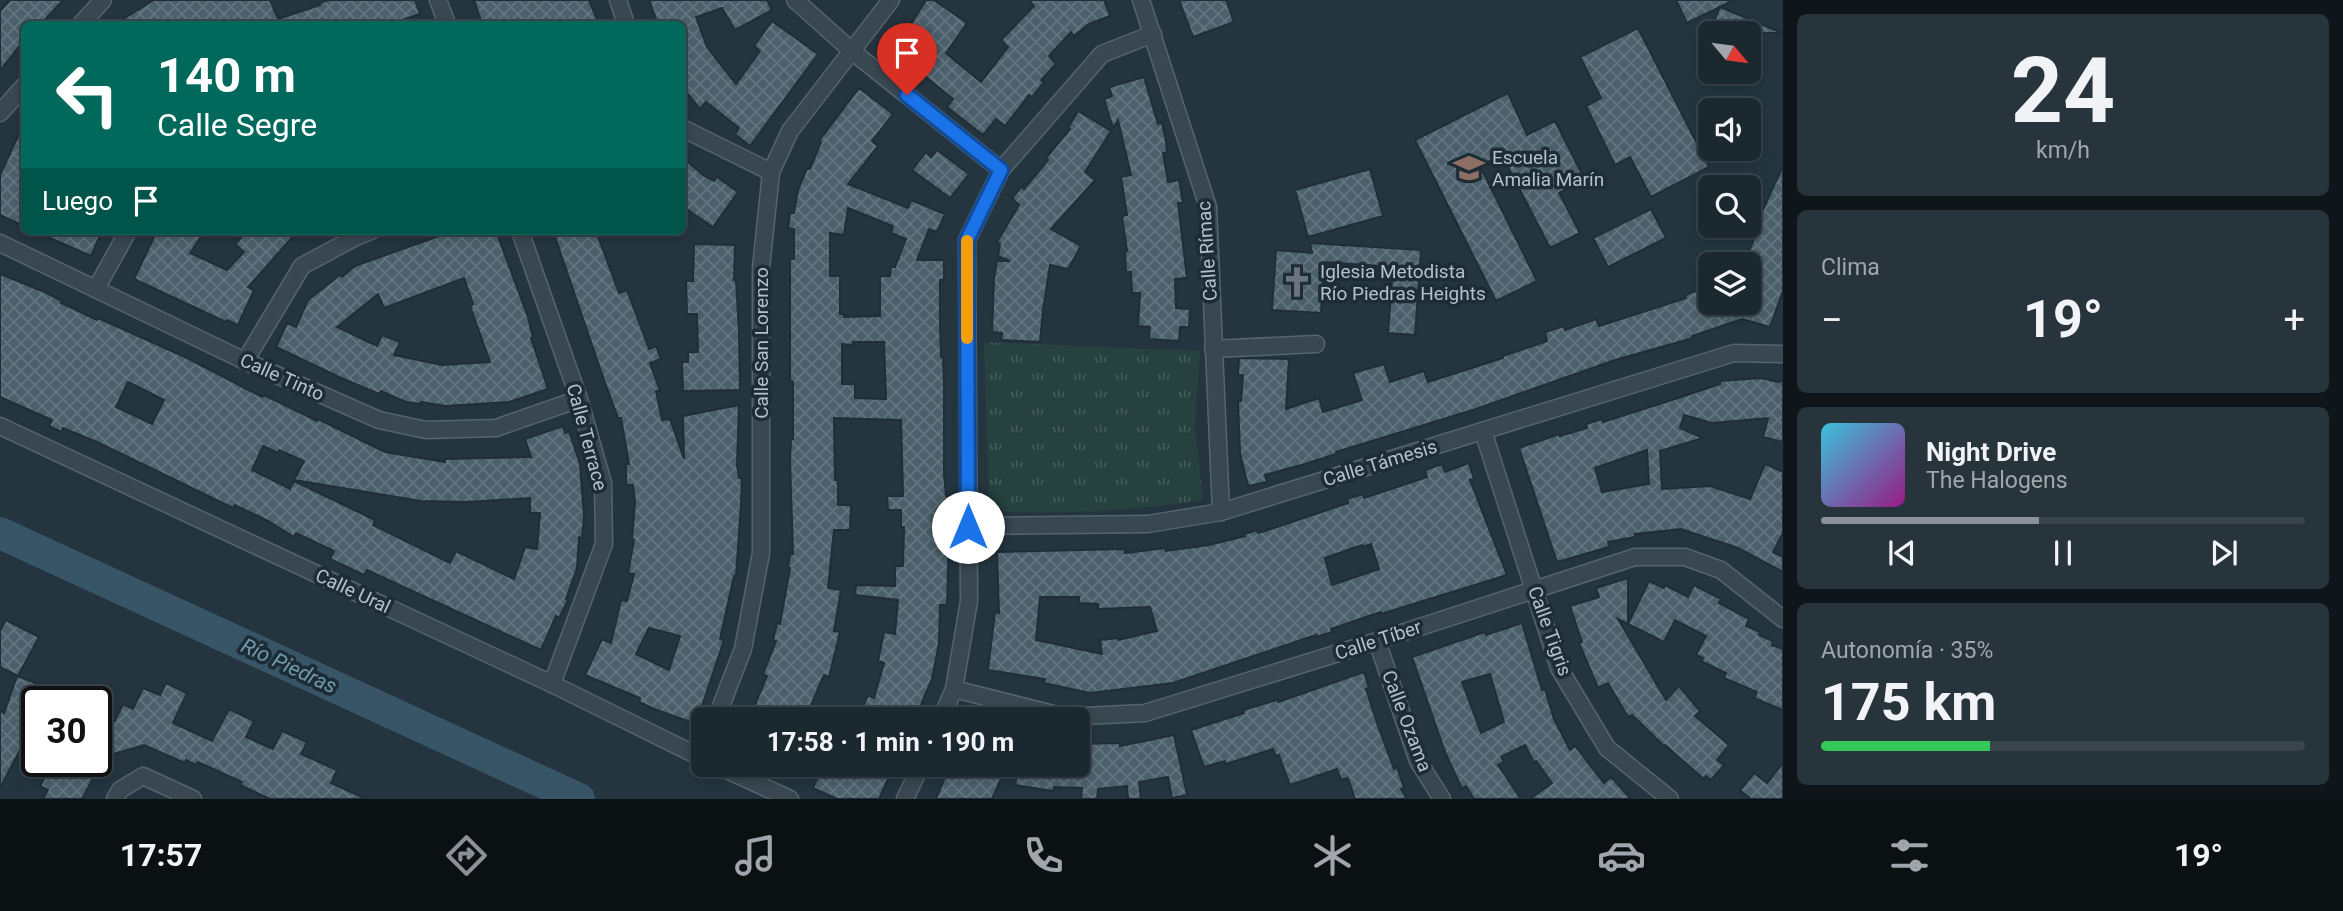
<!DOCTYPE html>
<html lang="es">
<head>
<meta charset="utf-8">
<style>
	body { margin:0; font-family:Roboto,sans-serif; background:#28343c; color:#f1f3f6; height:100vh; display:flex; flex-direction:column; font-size:26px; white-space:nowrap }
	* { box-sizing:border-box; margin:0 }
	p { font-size:23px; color:#a0a6ab }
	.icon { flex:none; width:38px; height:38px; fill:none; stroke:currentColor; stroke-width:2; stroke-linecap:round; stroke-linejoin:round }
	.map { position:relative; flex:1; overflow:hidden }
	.side { display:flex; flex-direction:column; gap:14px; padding:14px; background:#0f161a; width:560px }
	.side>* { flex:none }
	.top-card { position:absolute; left:21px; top:21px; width:665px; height:214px; border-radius:10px; box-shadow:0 4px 10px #0003,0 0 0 2px #39444c; background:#00695c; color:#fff; overflow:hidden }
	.needle { width:46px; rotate:119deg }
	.fabs { position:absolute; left:1698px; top:21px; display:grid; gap:14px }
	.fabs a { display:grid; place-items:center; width:63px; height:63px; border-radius:10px; background:#1b2830; box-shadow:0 4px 10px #0003,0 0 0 2px #39444c; font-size:35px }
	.speed { position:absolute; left:21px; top:686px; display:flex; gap:14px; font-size:35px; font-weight:700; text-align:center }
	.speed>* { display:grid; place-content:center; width:91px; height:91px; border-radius:50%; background:#1b2830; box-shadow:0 4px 10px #0003,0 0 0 2px #39444c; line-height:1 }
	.speed .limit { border:4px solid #111; border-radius:10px; background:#fff; color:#111 }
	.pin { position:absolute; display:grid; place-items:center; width:60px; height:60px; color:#fff; margin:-72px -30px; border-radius:50% 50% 50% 0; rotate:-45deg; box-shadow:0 0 7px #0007 }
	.pin .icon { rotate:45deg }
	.me { position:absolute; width:77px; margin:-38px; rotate:0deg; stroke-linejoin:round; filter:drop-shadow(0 0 5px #0008) }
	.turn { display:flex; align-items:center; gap:24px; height:147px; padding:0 21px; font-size:32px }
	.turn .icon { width:91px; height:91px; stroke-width:2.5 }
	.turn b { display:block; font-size:49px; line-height:60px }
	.then { display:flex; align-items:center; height:66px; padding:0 21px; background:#0003; gap:14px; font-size:26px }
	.big { font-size:52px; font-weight:700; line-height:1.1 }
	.side .widget { flex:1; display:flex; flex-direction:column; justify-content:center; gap:10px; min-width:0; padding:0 24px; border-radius:10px; background:#28343c }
	.side .dial { align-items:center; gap:0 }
	.dial b { font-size:91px; line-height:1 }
	.song { display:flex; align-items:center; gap:21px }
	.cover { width:84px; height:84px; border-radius:10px; background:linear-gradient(135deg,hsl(190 70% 55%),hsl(310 70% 35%)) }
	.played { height:7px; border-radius:4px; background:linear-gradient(90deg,#8c9099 45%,#39444c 45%) }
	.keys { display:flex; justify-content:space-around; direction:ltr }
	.heat { display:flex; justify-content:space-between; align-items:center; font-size:38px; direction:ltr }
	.charge { height:10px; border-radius:5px; background:linear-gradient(90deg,#34c759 35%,#39444c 0) }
	.trip { position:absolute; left:691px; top:707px; width:399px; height:70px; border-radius:10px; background:#1b2830; box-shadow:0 4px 10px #0003,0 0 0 2px #39444c; font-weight:700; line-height:70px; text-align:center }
	.tabs { display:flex; height:112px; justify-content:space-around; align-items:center; background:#0b1013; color:#a0a6ab }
	.tabs .icon { width:49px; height:49px }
	.tabs .on { color:#8c9099 }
	.tabs b { font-size:32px; color:#f1f3f6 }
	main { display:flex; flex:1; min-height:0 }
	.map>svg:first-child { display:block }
	.park { fill:url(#park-tufts) }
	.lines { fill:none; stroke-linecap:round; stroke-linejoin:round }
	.river { stroke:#375567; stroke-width:32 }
	.building { fill:url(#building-cross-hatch); stroke:#1f2e37; stroke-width:2; fill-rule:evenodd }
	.minor-casing { stroke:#56646d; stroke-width:19 }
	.minor { stroke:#384750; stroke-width:16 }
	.route-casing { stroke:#114b97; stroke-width:18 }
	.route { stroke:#1a73e8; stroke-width:12 }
	.slow { stroke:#f59e0b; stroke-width:12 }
	.labels { text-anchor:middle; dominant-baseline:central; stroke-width:7; stroke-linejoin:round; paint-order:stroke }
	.poi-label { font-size:19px; fill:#b4c1ca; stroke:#1d2c35; text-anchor:start }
	.street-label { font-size:19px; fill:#b4c1ca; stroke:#1d2c35 }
	.water-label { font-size:21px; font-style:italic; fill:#7399af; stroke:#1d2c35 }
</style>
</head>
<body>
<main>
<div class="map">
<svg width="1783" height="799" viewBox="0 0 1783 799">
	<defs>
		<pattern id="park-tufts" width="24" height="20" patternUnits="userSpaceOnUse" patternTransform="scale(1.75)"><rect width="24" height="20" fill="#26413e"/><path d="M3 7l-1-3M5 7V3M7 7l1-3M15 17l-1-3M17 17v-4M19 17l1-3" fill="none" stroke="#435b59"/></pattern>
		<pattern id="building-cross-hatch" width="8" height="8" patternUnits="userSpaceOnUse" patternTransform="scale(1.75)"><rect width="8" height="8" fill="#4c606b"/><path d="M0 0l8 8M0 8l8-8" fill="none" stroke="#63757f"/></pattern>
	</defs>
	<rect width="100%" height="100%" fill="#243540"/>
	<path class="park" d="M984,342L1200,351L1195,426L1203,500C1132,511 1060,515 989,511Z"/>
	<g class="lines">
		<path class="river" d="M0,533L579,799"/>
	</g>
	<g class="building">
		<path d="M10,0H63L41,24H24V40L0,71V11Z"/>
		<path d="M154,0H270L278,19L320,5V3L328,0H415L420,14L390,24H115Z"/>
		<path d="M474,0H589L599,24H482Z"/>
		<path d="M649,0H767L772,10L735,30L722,8L696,17L707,47L736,84L760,51L754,46L772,21L818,54L750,146L735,134L739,128L706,102L700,109L682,87V24H658Z"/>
		<path d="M926,0H934L967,23L946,53L981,82L1008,47L1001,40L1034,6L1029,0H1104L1110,16L1089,24L1074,36L1071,32L1049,56L1056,64L1041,80L1044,82L1032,97L1029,95L1005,126L996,119L983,135L947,107L953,99L891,49L913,21Z"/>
		<path d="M1179,0H1226L1234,22L1193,37Z"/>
		<path d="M1676,0H1734L1687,23Z"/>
		<path d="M1720,7L1782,33H1710V75L1694,68Z"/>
		<path d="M1638,28L1709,167L1651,197L1630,157L1615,165L1586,106L1601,98L1580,57Z"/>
		<path d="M1144,77L1158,124L1162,123L1166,141L1167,152L1163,153L1168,182L1179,180L1183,203H1178L1187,278L1175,279L1176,308L1190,309L1189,327H1180L1179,341L1149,339L1150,327L1138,326L1140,293H1132L1131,272H1126L1125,251H1127L1122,216L1127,215L1121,177L1131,175L1118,120L1113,128L1104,99L1112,96L1109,87Z"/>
		<path d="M859,88L893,114L872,141L878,146L848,184L908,208L911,200L945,214L937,232L929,229L917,260H944V280H940V323L941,357H943L944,385V473L946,496H950L947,605H940L939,643L932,679L917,714H915L913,719H858L868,695L874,698L884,663L878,661L884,632L895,634L898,600L855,595L856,585L895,586V566H903L904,527H901V510H888L887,496H903L901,420L834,418L835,480H838V505H851L850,530H834L828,588L841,590L834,631L840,632L829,677L824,675L805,719H754L757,714L752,712L767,676L763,674L776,641L773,640L777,623L780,624L790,568H788L790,554H793L790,460L791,439H793V382L790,381V259H794V229L788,228L790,213H794L798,190L807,168L810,169L821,142L819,141ZM848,208L893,226L891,233L906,239L895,267H891L890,276H880V316L844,317V314H840V276H830V233L844,235ZM853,342H884L886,399L855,398V384H842V344L853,345Z"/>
		<path d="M1508,93L1527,135L1555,121L1585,180L1559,193L1580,233L1550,248L1502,155L1480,166L1537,281L1496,301L1415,140Z"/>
		<path d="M1078,111L1111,131L1085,172L1095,180L1051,229L1081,246L1068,269L1050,265L1043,310L1040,342L1001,340L1002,333L992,332L994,278L997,261H1010L998,256L1000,244L997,242L1019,205L1012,198L1022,186L1024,189L1048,160L1046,158L1070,129L1068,128Z"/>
		<path d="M24,123V226L0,215V175Z"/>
		<path d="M937,150L969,174L950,198L912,170L926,152L931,157Z"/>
		<path d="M682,157L703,175L714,181L717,177L738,192L713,227L682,206Z"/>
		<path d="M1783,166V291L1770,327L1742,319L1692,336L1693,338L1615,360L1476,409L1336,452V454L1305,464L1265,475L1267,482L1248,486L1240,453L1238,401H1241L1243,375H1238L1239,358L1289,359L1286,409L1319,398L1323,412L1362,400L1353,373L1384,364L1390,382L1424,371L1428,382L1503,358V356L1547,341L1545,332L1564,326L1565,330L1596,319L1599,326L1686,298L1685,295L1710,286V303H1748V262L1745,261L1758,229L1755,227Z"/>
		<path d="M1370,169L1383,216L1308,237L1295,190Z"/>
		<path d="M1651,209L1666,238L1608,267L1593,238Z"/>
		<path d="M34,231H102L91,256Z"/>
		<path d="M157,231H205L190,253L227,270L244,252L235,244L247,231H298L248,287L254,290L238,325L227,320L226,322L134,279Z"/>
		<path d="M453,231H496L528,317L533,338H531L548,389L509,402L445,406L421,402V404L406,402L381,391L379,394L339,377L276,347L287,323L296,327L308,300L340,275L342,277L355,266ZM464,278L473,304L470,306L490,362L442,365L394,355L400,342L382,335L377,346L337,327L378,294L384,308Z"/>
		<path d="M553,231H596L619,293L627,290L649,349L656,346L661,359L650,363L660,391H656L662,420L670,419L684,459L683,416L739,405L737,465L739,478H742L741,504L736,576H734L720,639L724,640L696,724L654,709L639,702L640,698L585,675L602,639L611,643L621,600L627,601L634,574L628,573L634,540H632L635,502L633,485H626V464H629L621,418H618L604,380ZM649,628L680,636L669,670L636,654Z"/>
		<path d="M1310,243L1421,250L1415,335L1388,333L1393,267L1324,262L1321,313L1272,310L1276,250L1312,253Z"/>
		<path d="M694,244L735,245L734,280H736L739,332L740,390L683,391L682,362H688V352H698L697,314H687L686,281H693Z"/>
		<path d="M0,274L47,293L62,301L61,303L97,320L98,318L185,357L262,397L264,395L317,421L318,419L385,452L445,462V459L531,457L525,439L563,426L565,433L569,431L580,464L584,516L582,538L579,537L577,568L566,599L568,600L559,618L556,616L541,650L367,570L364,575L330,559L334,551L296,533L294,537L268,521L235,505L233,508L97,442L63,428L61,432L49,426L52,420L0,397ZM128,382L164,400L152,424L116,407ZM263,446L278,453L279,450L304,461L294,480L421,501L467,502L530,498V513H540L537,549L525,547L514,579L456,551L450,563L373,525L375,520L294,481L290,489L252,470Z"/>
		<path d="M1761,378L1778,382L1783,381V442L1763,437L1768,418L1712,423L1684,415L1680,428L1703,438L1660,451L1662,489L1710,486L1750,499L1765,464L1783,472V533L1773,552L1783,557V572L1738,548L1681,529L1635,534V537L1608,542L1609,547L1557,562L1519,448L1560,434V436L1587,428L1586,424L1602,419L1603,422L1678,398L1720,384V381ZM1647,450L1649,484L1602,492L1595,468Z"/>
		<path d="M1469,463L1474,479L1470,480L1507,575L1381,614V612L1331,629L1332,632L1316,637V635L1173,683L1090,693L1044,683L1045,679L988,670L995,612L999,613L997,552L1125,549V553L1165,548L1166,551L1209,545L1245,536L1244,534L1257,530L1258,533L1274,528L1348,503L1347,499L1363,494L1364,498L1427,477L1425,470L1442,464L1445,472ZM1371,544L1379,569L1332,585L1325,558L1362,545L1363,547ZM1040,597H1079V603L1098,604V609L1150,607L1157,631L1118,640V638L1100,640L1102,654L1036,640Z"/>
		<path d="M1628,578V624L1618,619L1666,700L1679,686L1700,711L1695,716L1729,745L1717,760L1724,765L1711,780L1706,776L1704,779L1665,745L1664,746L1632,715L1628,717L1608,683L1598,688L1579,643L1582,642L1570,606L1599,597L1596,588Z"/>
		<path d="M1649,581L1664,588L1665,585L1688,597L1694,585L1721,599L1719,603L1749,619L1746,626L1760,632L1759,635L1773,641L1772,645L1783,649V710L1754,698L1757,692L1724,678L1726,673L1701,661L1703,658L1696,655L1706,636L1675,620L1664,642L1628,624Z"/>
		<path d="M6,620L39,637L18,676L0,667V631Z"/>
		<path d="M1522,623L1542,690L1545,689L1554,719L1570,750L1575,746L1604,783L1611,777L1631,799H1530L1552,783L1536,761L1534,763L1525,745L1501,757L1504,762L1498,765L1521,799H1474L1466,786L1462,789L1445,752L1412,657L1485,632L1486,635ZM1490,674L1504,722L1481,733L1462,682Z"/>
		<path d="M1364,672L1369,688L1366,689L1378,726L1394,769L1397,767L1404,788L1401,789L1407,799H1355L1348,778L1341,780L1337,769L1290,785L1279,755L1276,756L1273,749L1226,764L1225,761L1204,767L1191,730L1244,713L1243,710L1277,700L1278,702Z"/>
		<path d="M17,676L49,688L44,702H37V729L25,751L21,748L0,788V711L4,713Z"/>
		<path d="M166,683L187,693L173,723L212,741L229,709L254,721L246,737L273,749L282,731L307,742L301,754L337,770L331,783L366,799H270L240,785L242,782L198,762L196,765L186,760L185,763L144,745L96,759V711L115,721L123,704L133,709L143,688L160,695Z"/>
		<path d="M1174,735L1187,795L1172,798L1168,777L1139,782L1141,799H1128L1127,786L1098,789L1097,799H1081L1082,788L1054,787L1053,791L1015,785L1019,765H1078V744L1120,743V746Z"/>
		<path d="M53,761H78L97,771L82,799H43L48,790L40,786Z"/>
		<path d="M1783,763V799H1751L1740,790L1754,773L1767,783Z"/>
		<path d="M823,765H898L890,780L888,779L879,799H837L813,788Z"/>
		<path d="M950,765H978L977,769L1001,779L992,799H936Z"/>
	</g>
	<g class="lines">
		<defs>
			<g id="minor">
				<path d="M438,0L447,24"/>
				<path d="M618,0L626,24"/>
				<path d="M795,0L853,52L1001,170"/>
				<path d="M1141,0L1208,207L1221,512"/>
				<path d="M81,24L103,0"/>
				<path d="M0,113L24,86"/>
				<path d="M682,128L771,172"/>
				<path d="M520,231L579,399L603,483L604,544L552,684"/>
				<path d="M0,243L245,361L379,420L426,430L496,428L579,399"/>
				<path d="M96,289L128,231"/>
				<path d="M1213,349L1316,344"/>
				<path d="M245,361L302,266L356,237L371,231"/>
				<path d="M0,426L552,684L704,759"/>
				<path d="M1483,431L1559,668L1607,748L1670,799"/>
				<path d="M968,526L1148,524L1221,512L1734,353L1783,354"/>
				<path d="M1377,641L1418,761L1442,799"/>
				<path d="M954,689L1065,717L1145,713L1377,641L1635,557H1685L1721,570L1783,619"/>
				<path d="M716,719L743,649L761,553V268L771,172L790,131L891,0"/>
				<path d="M941,719L954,689L969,601L967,240L1001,170L1102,54L1153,34"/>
				<path d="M716,765L790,799"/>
				<path d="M115,799L120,790L143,776L193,799"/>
				<path d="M905,799L921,765"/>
			</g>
		</defs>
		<use href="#minor" class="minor-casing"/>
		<use href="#minor" class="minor"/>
	</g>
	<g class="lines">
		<defs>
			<path id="route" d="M907,95L1001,170L967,240L968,527"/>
		</defs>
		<use href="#route" class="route-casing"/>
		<use href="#route" class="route"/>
		<path class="slow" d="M967,241V338"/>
	</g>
	<defs>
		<symbol id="school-bare" viewBox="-9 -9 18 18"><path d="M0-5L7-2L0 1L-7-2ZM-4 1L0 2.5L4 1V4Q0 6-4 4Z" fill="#8d6e63" stroke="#1d2c35" stroke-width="2.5" paint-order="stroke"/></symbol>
		<symbol id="church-bare" viewBox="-9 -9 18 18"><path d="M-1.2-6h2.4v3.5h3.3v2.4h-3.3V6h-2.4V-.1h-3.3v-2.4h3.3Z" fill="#6b7280" stroke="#1d2c35" stroke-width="2.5" paint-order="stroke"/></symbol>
	</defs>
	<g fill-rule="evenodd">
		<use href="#school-bare" x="1447" y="146" width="44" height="44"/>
		<use href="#church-bare" x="1275" y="260" width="44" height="44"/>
	</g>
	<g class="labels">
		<g class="poi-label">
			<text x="1492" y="157">Escuela<tspan x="1492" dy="22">Amalia Marín</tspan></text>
			<text x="1320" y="271">Iglesia Metodista<tspan x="1320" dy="22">Río Piedras Heights</tspan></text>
		</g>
		<g class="street-label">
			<text transform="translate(1207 251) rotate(-94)">Calle Rímac</text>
			<text transform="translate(761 343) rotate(-90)">Calle San Lorenzo</text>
			<text transform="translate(282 377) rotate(24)">Calle Tinto</text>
			<text transform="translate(587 437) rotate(75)">Calle Terrace</text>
			<text transform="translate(1380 463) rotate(-17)">Calle Támesis</text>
			<text transform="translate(353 591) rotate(25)">Calle Ural</text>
			<text transform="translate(1550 631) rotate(70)">Calle Tigris</text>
			<text transform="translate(1378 640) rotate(-18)">Calle Tíber</text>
			<text transform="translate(1407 721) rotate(69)">Calle Ozama</text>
		</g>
		<g class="water-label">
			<text transform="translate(289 666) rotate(25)">Río Piedras</text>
		</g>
	</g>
</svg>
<div class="fabs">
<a><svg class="needle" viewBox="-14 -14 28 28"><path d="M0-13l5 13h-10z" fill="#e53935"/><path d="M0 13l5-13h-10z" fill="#a0a6ab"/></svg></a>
<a><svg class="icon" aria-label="sound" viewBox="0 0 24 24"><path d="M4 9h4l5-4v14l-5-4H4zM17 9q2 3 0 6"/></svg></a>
<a><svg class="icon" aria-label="search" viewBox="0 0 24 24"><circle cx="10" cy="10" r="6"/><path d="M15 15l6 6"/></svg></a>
<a><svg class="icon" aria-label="layers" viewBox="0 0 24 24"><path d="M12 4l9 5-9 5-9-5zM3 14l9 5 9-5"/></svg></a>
</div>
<div class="speed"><div class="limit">30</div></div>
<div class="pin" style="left:907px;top:95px;background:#d93025"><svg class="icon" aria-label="arrive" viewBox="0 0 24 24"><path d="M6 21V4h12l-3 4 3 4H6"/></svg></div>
<svg class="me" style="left:968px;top:527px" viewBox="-20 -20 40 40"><circle r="19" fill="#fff"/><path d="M0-13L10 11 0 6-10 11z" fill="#1a73e8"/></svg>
<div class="trip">17:58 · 1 min · 190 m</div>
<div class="top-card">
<div class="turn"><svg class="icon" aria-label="left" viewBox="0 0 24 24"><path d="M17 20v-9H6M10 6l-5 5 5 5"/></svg><div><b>140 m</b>Calle Segre</div></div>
<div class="then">Luego<svg class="icon" aria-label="arrive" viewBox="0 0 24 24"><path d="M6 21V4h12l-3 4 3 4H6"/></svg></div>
</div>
</div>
<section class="side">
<div class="widget dial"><b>24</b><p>km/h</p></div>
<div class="widget"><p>Clima</p>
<div class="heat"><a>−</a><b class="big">19°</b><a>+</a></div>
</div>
<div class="widget">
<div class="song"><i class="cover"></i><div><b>Night Drive</b><p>The Halogens</p></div></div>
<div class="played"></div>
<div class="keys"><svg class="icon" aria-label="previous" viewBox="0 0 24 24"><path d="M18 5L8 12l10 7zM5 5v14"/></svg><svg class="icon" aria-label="pause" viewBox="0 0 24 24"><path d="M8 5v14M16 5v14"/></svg><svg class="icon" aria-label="next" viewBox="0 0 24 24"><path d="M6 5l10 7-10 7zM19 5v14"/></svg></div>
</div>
<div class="widget"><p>Autonomía · 35%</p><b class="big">175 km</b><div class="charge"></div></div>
</section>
</main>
<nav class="tabs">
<b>17:57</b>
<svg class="icon on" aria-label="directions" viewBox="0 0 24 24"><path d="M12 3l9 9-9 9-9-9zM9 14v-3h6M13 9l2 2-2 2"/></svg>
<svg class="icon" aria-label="music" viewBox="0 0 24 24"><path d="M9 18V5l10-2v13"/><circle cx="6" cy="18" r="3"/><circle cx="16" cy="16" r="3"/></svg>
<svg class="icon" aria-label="phone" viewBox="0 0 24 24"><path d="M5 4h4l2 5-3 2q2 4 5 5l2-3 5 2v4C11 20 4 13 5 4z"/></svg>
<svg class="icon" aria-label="climate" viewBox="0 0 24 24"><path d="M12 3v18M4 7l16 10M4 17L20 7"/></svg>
<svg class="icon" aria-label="car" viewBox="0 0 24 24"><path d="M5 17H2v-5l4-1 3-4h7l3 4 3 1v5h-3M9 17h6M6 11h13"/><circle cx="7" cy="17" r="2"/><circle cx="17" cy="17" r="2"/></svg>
<svg class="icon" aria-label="filters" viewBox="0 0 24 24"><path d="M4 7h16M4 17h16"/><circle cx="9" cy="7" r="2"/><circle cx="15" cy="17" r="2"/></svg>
<b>19°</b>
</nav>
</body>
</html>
